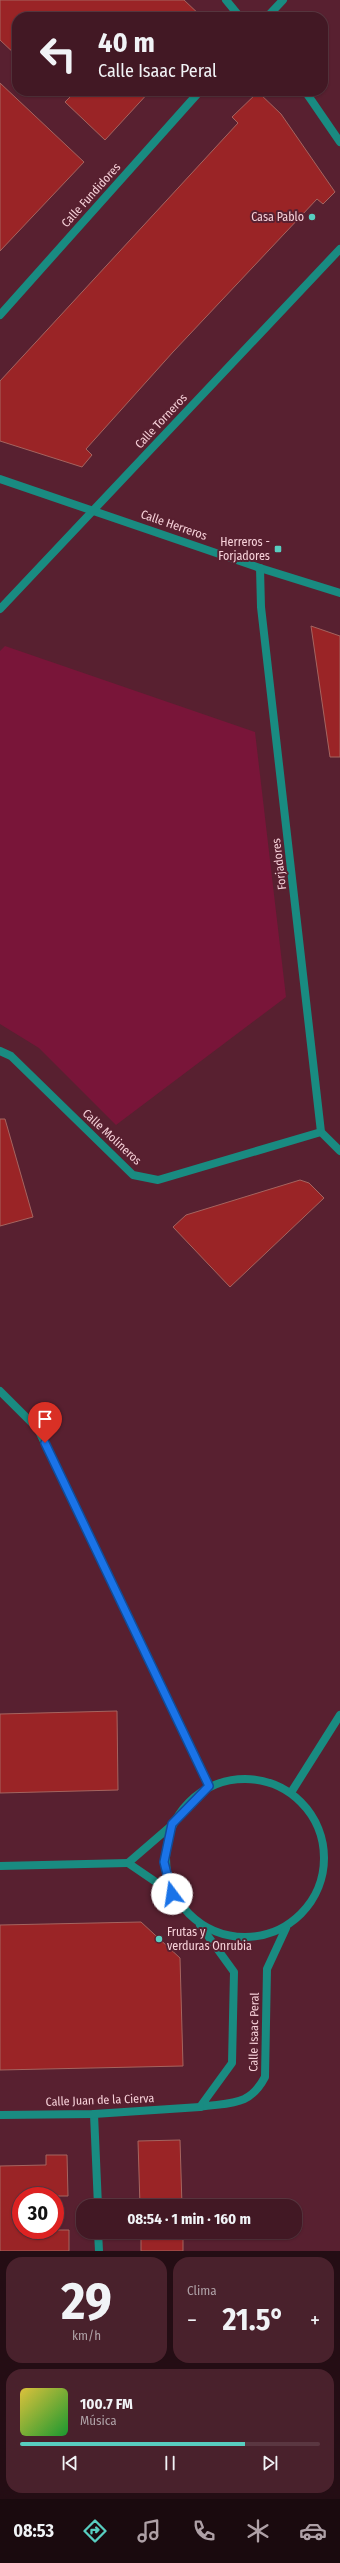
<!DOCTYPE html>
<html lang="es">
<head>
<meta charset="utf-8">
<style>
	body { margin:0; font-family:"Fira Sans Condensed",sans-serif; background:#49212c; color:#f1f3f6; height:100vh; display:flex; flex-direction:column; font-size:15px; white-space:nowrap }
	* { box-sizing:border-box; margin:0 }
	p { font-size:13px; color:#aea0a6 }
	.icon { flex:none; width:22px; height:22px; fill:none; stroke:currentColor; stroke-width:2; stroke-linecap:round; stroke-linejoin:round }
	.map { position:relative; height:2251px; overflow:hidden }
	.sheet { display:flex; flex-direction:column; gap:6px; padding:6px; background:#240d14; flex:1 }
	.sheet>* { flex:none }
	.guide { position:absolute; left:12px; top:12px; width:316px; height:84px; border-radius:16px; box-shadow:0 1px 3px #0004,0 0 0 1px #5a3741; background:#421824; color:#f1f3f6; overflow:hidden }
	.speed { position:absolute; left:12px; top:2187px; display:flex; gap:8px; font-size:20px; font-weight:700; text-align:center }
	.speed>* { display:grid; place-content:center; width:52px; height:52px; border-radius:50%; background:#421824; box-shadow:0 1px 3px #0004,0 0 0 1px #5a3741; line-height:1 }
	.speed .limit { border:6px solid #d22; background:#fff; color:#111 }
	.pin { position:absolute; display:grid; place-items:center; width:34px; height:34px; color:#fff; margin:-41px -17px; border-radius:50% 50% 50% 0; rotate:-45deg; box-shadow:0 0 4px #0007 }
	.pin .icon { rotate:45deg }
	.me { position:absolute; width:44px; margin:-22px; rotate:346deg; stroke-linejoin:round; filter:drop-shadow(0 0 3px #0008) }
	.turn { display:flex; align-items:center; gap:14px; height:84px; padding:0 20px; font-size:18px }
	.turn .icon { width:52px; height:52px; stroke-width:2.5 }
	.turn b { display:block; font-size:28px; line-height:34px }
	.big { font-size:30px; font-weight:700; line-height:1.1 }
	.sheet .card { flex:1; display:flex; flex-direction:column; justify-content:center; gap:6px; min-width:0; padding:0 14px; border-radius:16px; background:#49212c }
	.sheet .dial { align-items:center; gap:0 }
	.dial b { font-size:52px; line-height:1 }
	.song { display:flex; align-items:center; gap:12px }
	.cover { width:48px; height:48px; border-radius:6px; background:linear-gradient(135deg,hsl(50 70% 55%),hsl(130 70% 35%)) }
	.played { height:4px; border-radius:2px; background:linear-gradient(90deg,#58cec0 75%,#5a3741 75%) }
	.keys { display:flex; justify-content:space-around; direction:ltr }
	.heat { display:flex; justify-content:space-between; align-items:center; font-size:22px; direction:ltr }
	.sheet .tiles { flex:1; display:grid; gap:6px; grid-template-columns:1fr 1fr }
	.card:last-child { grid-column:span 2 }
	.trip { position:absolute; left:76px; top:2199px; width:226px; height:40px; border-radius:16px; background:#421824; box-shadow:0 1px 3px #0004,0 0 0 1px #5a3741; font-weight:700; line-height:40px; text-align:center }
	.tab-bar { display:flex; height:64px; justify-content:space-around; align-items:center; background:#1a0a0e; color:#aea0a6 }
	.tab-bar .icon { width:28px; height:28px }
	.tab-bar .active { color:#58cec0 }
	.tab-bar b { font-size:18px; color:#f1f3f6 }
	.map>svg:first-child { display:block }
	.green { fill:#791539 }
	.building { fill:#9a2426; stroke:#a5645f }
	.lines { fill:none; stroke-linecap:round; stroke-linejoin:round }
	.street { stroke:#198b81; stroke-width:8 }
	.route-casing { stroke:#114b97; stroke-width:10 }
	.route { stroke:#1a73e8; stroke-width:7 }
	.poi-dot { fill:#58cec0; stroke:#582030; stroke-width:1.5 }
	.labels { text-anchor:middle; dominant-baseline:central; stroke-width:4; stroke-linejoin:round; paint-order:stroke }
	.street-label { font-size:12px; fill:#f7d1d9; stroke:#582030 }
	.poi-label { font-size:12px; fill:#f7d1d9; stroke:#582030; text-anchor:end }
</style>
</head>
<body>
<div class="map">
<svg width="340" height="2251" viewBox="0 0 340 2251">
	<rect width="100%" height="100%" fill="#582030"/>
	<path class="green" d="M5,646L255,732L286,997L116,1125L39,1048L0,1024V651Z"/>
	<g class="building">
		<path d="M0,0H184L202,17H17V56L0,40Z"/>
		<path d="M0,83L84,162L0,251Z"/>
		<path d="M76,91H150L105,140L65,102Z"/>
		<path d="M258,92L281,114L335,192L323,204L317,199L173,352L86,449L92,455L82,467L0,441V381L238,123L232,117Z"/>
		<path d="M311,626L340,636V757H330Z"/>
		<path d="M0,1119H5L33,1217L0,1226Z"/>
		<path d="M300,1180L309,1183L324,1198L230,1287L173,1227L186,1215Z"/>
		<path d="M117,1711L118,1790L0,1793V1714Z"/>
		<path d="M141,1922L180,1958L183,2066L0,2070V1925Z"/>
		<path d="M180,2140L182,2206H140L138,2141Z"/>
		<path d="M46,2155H67L68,2196H21V2230H69V2251H0V2166L46,2165Z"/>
		<rect x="141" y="2232" width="42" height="19"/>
	</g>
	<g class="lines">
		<g class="street">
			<path d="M226,0L240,17"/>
			<path d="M267,17L283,0"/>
			<path d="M305,91L340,142"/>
			<path d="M0,315L200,91"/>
			<path d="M0,479L260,568L340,593"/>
			<path d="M260,568L261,607L321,1132L340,1151"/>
			<path d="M0,609L340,249"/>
			<path d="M0,1051L11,1056L133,1175L158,1180L321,1132"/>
			<path d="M0,1391L38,1429L209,1785"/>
			<circle cx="245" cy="1858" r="79"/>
			<path d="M292,1791L340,1715"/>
			<path d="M172,1825L128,1863L172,1893"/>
			<path d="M0,1866L128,1863"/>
			<path d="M200,1925L234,1972L232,2063L200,2107C231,2102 249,2107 265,2077L267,1969L286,1928"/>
			<path d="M94,2114L98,2206"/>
			<path d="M0,2115L94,2114L200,2107"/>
			<path d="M98,2232L99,2251"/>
		</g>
	</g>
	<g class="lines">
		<defs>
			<path id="route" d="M45,1443L209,1786L172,1824L164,1862L172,1894"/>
		</defs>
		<use href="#route" class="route-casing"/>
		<use href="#route" class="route"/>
	</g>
	<g class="poi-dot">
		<circle cx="312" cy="217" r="4"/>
		<rect x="274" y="545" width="8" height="8" rx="2"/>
		<circle cx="159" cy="1939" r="4"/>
	</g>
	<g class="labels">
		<g class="street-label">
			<text transform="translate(91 195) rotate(-48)">Calle Fundidores</text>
			<text transform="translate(161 421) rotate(-47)">Calle Torneros</text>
			<text transform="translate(174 525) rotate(19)">Calle Herreros</text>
			<text transform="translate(279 864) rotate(-97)">Forjadores</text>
			<text transform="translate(112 1137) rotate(43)">Calle Molineros</text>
			<text transform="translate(254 2032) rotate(-89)">Calle Isaac Peral</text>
			<text transform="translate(100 2100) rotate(-2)">Calle Juan de la Cierva</text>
		</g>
		<g class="poi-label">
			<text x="304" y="217">Casa Pablo</text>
			<text x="270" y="542">Herreros -<tspan x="270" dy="14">Forjadores</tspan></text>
			<text x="167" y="1932" text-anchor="start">Frutas y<tspan x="167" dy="14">verduras Onrubia</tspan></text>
		</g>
	</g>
</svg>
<div class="speed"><div class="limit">30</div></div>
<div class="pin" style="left:45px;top:1443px;background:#d93025"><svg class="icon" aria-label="arrive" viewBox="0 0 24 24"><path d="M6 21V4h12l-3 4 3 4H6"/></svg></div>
<svg class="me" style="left:172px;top:1894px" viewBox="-20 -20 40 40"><circle r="19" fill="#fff"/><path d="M0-13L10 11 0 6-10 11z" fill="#1a73e8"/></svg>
<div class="trip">08:54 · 1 min · 160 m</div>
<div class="guide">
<div class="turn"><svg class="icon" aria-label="left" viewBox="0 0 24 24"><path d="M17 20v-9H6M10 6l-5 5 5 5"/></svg><div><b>40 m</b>Calle Isaac Peral</div></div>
</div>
</div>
<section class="sheet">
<div class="tiles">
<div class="card dial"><b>29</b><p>km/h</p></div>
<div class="card"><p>Clima</p>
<div class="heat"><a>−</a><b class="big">21.5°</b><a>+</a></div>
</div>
<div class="card">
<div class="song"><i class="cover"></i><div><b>100.7 FM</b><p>Música</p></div></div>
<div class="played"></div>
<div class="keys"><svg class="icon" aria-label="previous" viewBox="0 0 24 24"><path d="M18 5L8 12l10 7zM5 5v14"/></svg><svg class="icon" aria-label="pause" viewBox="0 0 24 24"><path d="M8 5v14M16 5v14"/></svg><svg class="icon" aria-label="next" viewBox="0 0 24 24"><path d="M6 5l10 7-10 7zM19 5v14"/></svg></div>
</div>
</div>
</section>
<nav class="tab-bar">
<b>08:53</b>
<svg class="icon active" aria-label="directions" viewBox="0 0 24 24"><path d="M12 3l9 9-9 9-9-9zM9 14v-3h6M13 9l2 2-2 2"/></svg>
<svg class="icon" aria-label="music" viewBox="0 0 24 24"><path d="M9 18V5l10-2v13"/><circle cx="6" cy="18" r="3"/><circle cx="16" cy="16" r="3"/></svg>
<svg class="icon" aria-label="phone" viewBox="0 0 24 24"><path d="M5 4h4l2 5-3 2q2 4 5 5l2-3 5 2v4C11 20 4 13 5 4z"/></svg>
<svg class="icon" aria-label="climate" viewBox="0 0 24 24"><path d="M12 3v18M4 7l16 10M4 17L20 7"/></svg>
<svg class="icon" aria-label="car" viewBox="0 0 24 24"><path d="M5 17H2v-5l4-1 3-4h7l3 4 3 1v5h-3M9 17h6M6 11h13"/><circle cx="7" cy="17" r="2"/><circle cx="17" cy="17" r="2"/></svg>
</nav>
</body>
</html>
